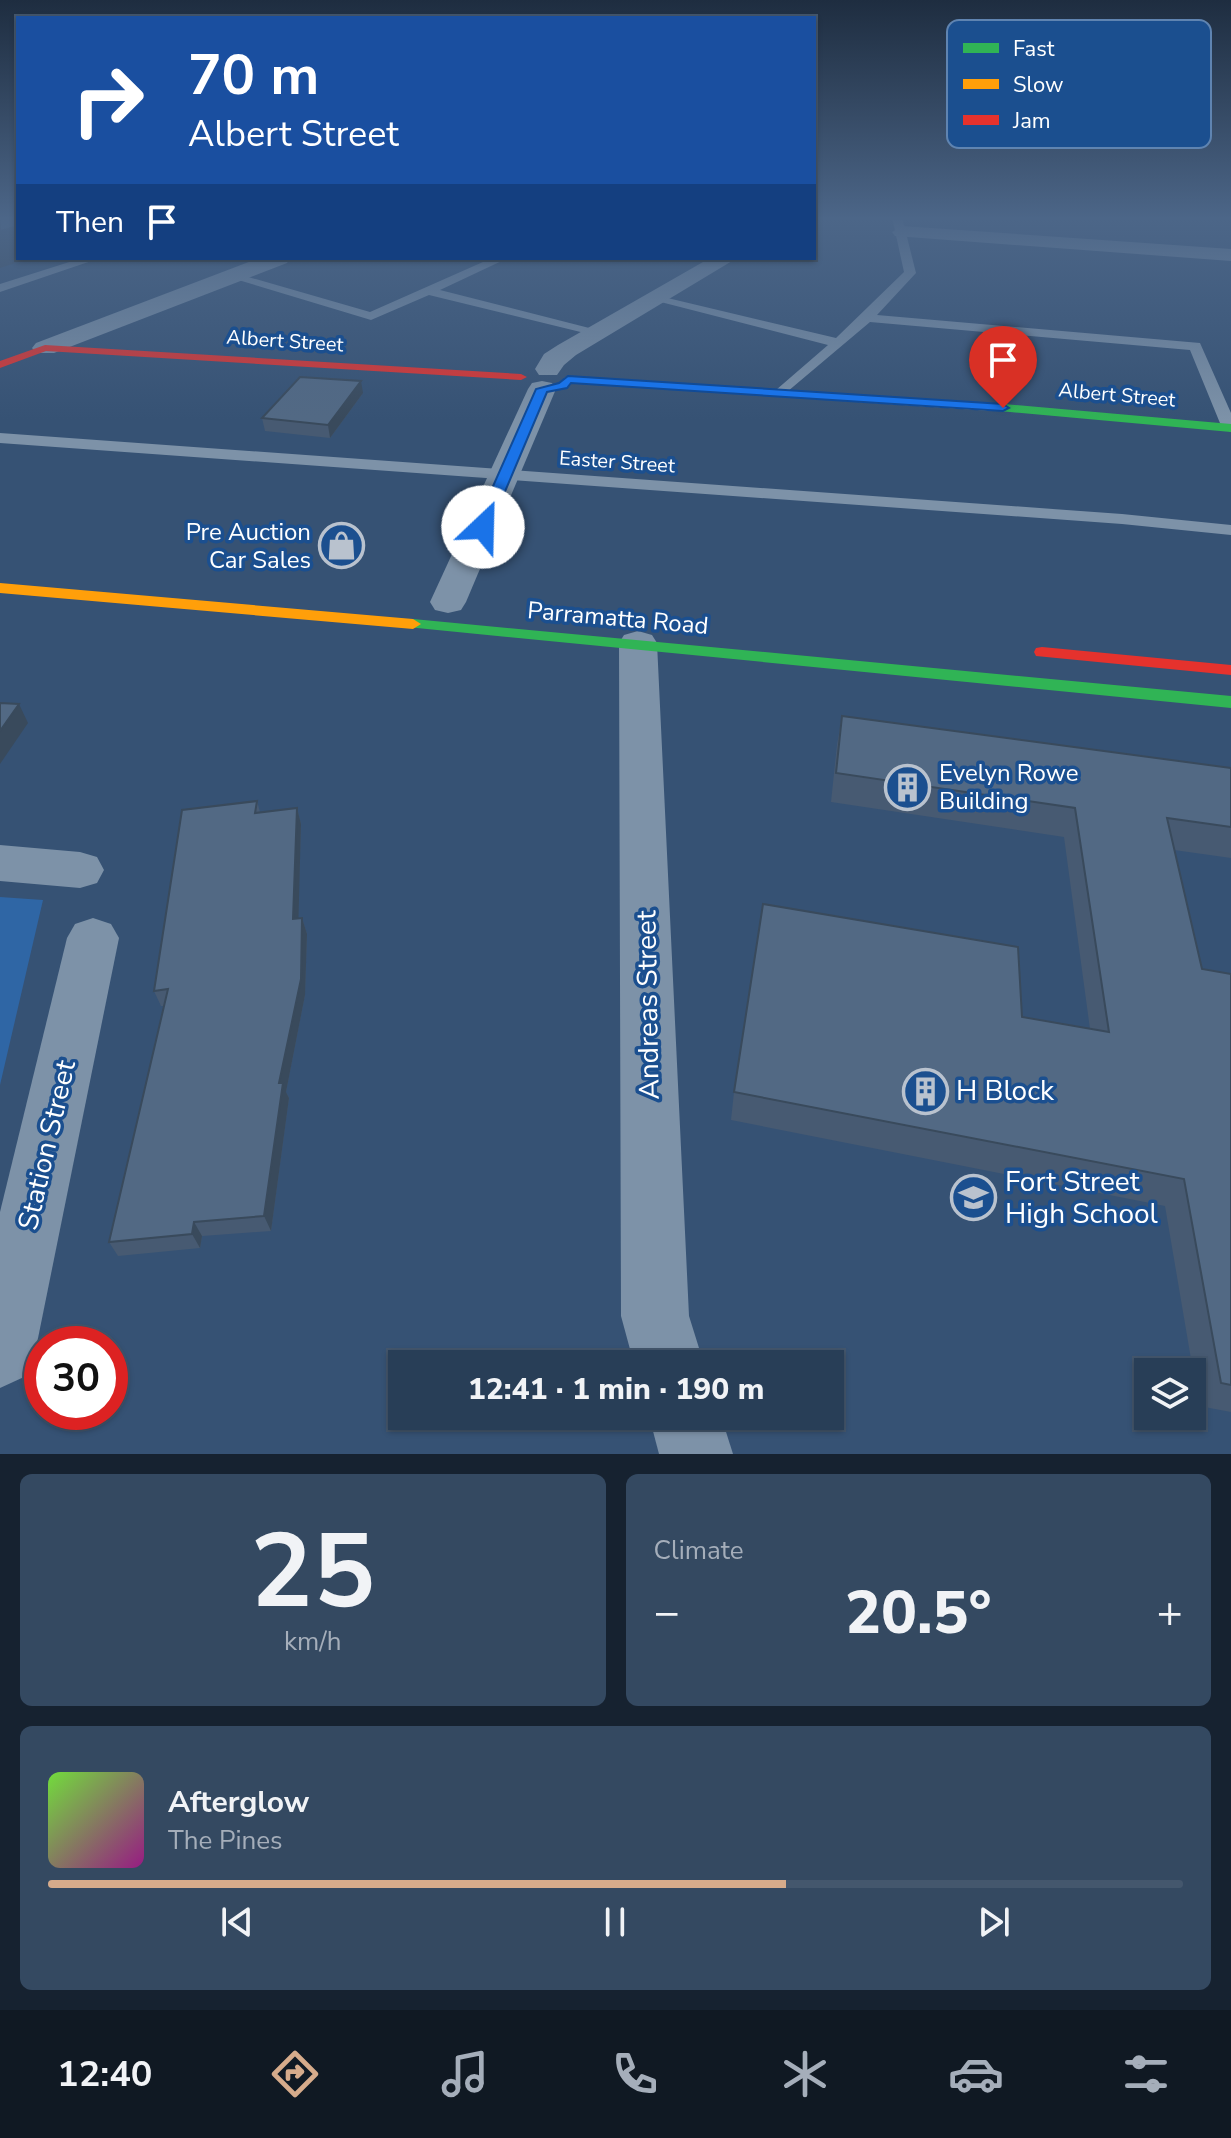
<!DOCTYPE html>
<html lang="en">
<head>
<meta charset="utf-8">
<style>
	body { margin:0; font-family:"Nunito Sans",sans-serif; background:#344961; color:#f1f3f6; height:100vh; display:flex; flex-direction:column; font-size:30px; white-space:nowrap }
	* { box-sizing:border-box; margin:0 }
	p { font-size:26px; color:#a5aeba }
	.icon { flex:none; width:44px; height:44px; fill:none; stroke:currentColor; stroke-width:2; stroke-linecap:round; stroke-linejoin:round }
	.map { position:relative; height:1454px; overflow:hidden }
	.panel { display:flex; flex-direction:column; gap:20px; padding:20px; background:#162230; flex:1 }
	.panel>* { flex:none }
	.top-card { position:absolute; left:16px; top:16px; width:800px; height:244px; border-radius:0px; box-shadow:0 2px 6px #0004,0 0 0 2px #44576d; background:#1a4fa0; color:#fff; overflow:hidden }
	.controls { position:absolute; left:1134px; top:1358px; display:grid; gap:16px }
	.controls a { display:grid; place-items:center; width:72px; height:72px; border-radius:0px; background:#283e57; box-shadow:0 2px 6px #0004,0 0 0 2px #44576d; font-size:40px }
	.speed { position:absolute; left:24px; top:1326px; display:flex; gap:16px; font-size:40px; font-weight:700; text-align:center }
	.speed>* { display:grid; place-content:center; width:104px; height:104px; border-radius:50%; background:#283e57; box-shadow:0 2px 6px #0004,0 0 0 2px #44576d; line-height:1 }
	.speed .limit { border:12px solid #d22; background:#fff; color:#111 }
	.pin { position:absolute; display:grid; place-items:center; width:68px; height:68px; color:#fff; margin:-82px -34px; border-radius:50% 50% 50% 0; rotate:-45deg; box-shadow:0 0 8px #0007 }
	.pin .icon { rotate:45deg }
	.me { position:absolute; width:88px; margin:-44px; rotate:24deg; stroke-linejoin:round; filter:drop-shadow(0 0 6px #0008) }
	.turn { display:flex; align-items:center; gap:28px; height:168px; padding:0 40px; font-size:36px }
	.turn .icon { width:104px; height:104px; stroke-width:2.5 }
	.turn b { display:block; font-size:56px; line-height:68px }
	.then { display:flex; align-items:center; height:76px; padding:0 40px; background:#0003; gap:16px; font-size:30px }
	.big { font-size:60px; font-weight:800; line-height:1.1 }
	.panel .widget { flex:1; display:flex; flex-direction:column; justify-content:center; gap:12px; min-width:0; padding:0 28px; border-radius:12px; background:#344961 }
	.panel .dial { align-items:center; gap:0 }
	.dial b { font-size:104px; line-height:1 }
	.song { display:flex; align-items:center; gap:24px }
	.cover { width:96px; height:96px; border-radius:12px; background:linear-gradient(135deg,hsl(100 70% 55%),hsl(310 70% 35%)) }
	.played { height:8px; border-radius:4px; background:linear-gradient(90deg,#d6ab8b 65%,#44576d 65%) }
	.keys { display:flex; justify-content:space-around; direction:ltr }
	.heat { display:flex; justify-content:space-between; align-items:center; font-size:44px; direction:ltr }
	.panel .tiles { flex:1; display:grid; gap:20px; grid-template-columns:1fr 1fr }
	.widget:last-child { grid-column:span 2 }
	.trip { position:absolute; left:388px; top:1350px; width:456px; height:80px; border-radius:0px; background:#283e57; box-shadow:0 2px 6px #0004,0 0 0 2px #44576d; font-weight:800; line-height:80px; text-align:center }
	.menu { display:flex; height:128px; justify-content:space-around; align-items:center; background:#101923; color:#a5aeba }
	.menu .icon { width:56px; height:56px }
	.menu .selected { color:#d6ab8b }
	.menu b { font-size:36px; color:#f1f3f6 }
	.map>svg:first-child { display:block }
	.green { fill:#2f66a5 }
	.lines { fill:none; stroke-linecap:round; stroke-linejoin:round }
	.lane { fill:#7d92a8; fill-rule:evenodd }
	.street { fill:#7d92a8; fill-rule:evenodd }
	.fast { fill:#30b455; fill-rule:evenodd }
	.slow { fill:#ff9f0a; fill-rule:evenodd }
	.jam { fill:#e5322d; fill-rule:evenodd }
	.wall { fill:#475a72 }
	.shaded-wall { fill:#394a5c }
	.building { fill:#526984; stroke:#394a5c; stroke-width:2 }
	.route { fill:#1a73e8; stroke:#114b97; stroke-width:2 }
	.labels { text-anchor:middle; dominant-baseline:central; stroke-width:7; stroke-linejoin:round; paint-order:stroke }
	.far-street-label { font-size:20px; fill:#fff; stroke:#1b4f8f }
	.poi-label { font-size:24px; fill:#fff; stroke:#1b4f8f; text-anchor:end }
	.street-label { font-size:24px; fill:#fff; stroke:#1b4f8f }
	.near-street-label { font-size:28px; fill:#fff; stroke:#1b4f8f }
	.near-poi-label { font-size:28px; fill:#fff; stroke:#1b4f8f; text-anchor:start }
	.key { fill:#1b4f8f; stroke:#5f84b1; stroke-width:2 }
	.key-label { font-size:22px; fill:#fff }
</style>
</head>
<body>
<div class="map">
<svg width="1231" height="1454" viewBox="0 0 1231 1454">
	<rect width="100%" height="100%" fill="#365274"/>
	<path class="green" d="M0,897L43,900L0,1085Z"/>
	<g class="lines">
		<g class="lane">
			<path d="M892,217H902L916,273L877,315L1200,343L1231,413V432L1222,428L1190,350L870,322L781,397L776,396V390L828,345L649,299L655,295L836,338L904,272Z"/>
			<path d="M82,258H100L0,292V284Z"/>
			<path d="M492,258H508L440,290L601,331V337L429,295L371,320L225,276L231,272L370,312Z"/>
			<path d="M0,433L1122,514L1231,525V535L1122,524L0,443Z"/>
		</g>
		<g class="street">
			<path d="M902,226L1231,249V261L895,236L892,232Z"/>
			<path d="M259,258H290L287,263L54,353H36L32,348L36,343Z"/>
			<path d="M710,258H737L576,355L564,365L557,375H539L535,369L544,354L558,345Z"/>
			<path d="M542,381L552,383L556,389L466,602L461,610L448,613L435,610L430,602L528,389L532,383Z"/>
			<path d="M638,631L652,635L657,643L689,1316L704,1364H634L621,1316L619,643L624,635Z"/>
			<path d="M0,845L80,852L97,857L104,870L97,883L80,888L0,881Z"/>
			<path d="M93,918L111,924L119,938L35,1353L24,1377L0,1388V1212L67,938L75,924Z"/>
			<path d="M649,1416H721L733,1454H659Z"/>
		</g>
		<g class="fast">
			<path d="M992,403L1231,424V432L988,410V404Z"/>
			<path d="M413,619L1231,696V708L407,627L405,624L407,621Z"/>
		</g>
		<g class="slow">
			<path d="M568,377L992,403L998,407L992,411L564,382V378Z"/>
			<path d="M0,583L413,619L421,624L413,629L0,593Z"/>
		</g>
		<g class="jam">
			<path d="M45,345L521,374L527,377L521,380L46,351L0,368V361Z"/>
			<path d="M1042,647L1231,665V675L1036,656L1034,652L1036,648Z"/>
		</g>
	</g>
	<g class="wall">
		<path d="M363,393L330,438L265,431L262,418Z"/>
		<path d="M842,716L1231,768V858L1174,850L1202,969L1231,974V1412L1199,1406L1165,1206L731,1120L734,1092L1022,1017L1090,1029L1064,837L831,802L837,745Z"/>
		<path d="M257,801L260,812L297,808L301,824L298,918H302L307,934L305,995L286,1092L289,1098L271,1231L202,1236L200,1248L118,1256L109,1242L164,1006H161L154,991Z"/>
	</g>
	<g class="shaded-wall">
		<path d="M18,226V258H31L0,268V231Z"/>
		<path d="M361,381L363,393L330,438L328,425Z"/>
		<path d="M19,704L28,723L0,764V731Z"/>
		<path d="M297,808L301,824L298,935L293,919Z"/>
		<path d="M302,918L307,934L305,995L286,1092L289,1098L271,1231L264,1216L279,1083Z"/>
		<path d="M194,1222L202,1236L200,1248L192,1234Z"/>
	</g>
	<g class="building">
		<path d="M0,217H18V226L0,231Z"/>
		<path d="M300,377L361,381L328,425L262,418Z"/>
		<path d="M0,703L19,704L0,731Z"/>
		<path d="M842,716L1231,768V827L1167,818L1202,969L1231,974V1385L1221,1383L1184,1179L734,1092L763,904L1018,947L1022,1017L1109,1032L1075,808L836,773Z"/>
		<path d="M257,801L255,813L297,808L293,919L302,918L301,979L279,1083H283L264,1216L194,1222L192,1234L109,1242L168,989L154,991L182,810Z"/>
	</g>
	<linearGradient id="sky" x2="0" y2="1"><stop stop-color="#1e2d40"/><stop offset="0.52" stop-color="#4c6688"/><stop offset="1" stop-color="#4c6688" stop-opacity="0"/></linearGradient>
	<rect width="1231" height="420" fill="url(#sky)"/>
	<path class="route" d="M568,376L1003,404L1009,408L1003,411L571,383L567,388L547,392L490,527L488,530H477L475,527L536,389L559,383Z"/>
	<defs>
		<symbol id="shop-ring" viewBox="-11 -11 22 22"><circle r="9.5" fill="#1b4f8f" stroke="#b9c2ce" stroke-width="1.5"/><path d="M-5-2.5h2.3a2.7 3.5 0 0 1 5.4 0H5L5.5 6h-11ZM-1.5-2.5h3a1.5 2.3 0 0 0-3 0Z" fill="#b9c2ce"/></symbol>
		<symbol id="building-ring" viewBox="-11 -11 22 22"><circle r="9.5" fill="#1b4f8f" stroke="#b9c2ce" stroke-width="1.5"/><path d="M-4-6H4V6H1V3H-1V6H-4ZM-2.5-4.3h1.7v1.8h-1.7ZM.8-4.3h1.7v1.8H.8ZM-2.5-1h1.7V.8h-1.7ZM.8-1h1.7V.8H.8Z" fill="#b9c2ce"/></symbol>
		<symbol id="school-ring" viewBox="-11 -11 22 22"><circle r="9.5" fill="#1b4f8f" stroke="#b9c2ce" stroke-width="1.5"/><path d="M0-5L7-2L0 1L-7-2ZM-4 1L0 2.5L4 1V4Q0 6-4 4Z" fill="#b9c2ce"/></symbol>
	</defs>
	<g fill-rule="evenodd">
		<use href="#shop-ring" x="316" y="520" width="51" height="51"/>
		<use href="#building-ring" x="882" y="762" width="51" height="51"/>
		<use href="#building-ring" x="900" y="1066" width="51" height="51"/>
		<use href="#school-ring" x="948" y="1172" width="51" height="51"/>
	</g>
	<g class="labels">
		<g class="far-street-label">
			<text transform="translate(285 341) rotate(4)">Albert Street</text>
			<text transform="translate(1117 395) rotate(5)">Albert Street</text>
			<text transform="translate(617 462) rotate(4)">Easter Street</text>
		</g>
		<g class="poi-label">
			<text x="311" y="532">Pre Auction<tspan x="311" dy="28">Car Sales</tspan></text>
			<text x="939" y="773" text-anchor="start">Evelyn Rowe<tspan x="939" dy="28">Building</tspan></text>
		</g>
		<g class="street-label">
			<text transform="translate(618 618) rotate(5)">Parramatta Road</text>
		</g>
		<g class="near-street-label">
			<text transform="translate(648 1005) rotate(-91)">Andreas Street</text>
			<text transform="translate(47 1145) rotate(-77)">Station Street</text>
		</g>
		<g class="near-poi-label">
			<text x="956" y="1091">H Block</text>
			<text x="1005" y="1182">Fort Street<tspan x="1005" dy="32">High School</tspan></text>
		</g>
	</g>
	<rect x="947" y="20" width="264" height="128" rx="12" class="key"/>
	<rect x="963" y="43" width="36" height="10" fill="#30b455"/>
	<rect x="963" y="79" width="36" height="10" fill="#ff9f0a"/>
	<rect x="963" y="115" width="36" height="10" fill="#e5322d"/>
	<g class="key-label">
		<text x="1013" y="56">Fast</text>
		<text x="1013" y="92">Slow</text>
		<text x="1013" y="128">Jam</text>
	</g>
</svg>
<div class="controls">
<a><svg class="icon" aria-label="layers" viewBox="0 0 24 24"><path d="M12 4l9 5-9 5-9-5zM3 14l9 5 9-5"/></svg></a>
</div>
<div class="speed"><div class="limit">30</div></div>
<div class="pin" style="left:1003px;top:408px;background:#d93025"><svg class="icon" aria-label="arrive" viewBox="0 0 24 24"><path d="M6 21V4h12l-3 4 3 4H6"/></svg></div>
<svg class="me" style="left:483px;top:527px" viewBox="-20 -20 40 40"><circle r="19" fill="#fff"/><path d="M0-13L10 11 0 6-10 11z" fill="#1a73e8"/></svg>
<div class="trip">12:41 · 1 min · 190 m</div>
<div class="top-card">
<div class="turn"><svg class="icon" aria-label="right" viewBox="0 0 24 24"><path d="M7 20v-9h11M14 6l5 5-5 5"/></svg><div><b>70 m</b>Albert Street</div></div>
<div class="then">Then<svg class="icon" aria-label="arrive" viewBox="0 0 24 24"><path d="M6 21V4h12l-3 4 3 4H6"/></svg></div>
</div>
</div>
<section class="panel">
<div class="tiles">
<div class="widget dial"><b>25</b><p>km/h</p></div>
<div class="widget"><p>Climate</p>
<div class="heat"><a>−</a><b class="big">20.5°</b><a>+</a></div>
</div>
<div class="widget">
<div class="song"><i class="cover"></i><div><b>Afterglow</b><p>The Pines</p></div></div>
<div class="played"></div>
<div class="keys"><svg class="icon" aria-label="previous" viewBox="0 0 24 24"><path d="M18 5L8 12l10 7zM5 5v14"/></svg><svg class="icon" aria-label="pause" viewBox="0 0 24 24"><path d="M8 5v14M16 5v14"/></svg><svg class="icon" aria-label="next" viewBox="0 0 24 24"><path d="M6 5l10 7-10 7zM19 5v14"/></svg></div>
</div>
</div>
</section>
<nav class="menu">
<b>12:40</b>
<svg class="icon selected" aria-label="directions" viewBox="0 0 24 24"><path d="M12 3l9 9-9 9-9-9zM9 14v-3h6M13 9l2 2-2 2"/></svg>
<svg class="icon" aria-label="music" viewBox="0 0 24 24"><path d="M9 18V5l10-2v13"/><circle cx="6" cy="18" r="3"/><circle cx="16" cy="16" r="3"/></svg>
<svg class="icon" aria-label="phone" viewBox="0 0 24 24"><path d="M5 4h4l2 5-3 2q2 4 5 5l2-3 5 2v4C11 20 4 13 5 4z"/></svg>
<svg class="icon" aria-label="climate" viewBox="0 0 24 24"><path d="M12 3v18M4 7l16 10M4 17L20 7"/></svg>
<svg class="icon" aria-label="car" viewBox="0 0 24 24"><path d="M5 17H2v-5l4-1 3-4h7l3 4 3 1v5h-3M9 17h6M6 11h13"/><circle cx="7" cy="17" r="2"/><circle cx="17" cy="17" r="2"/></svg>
<svg class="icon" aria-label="filters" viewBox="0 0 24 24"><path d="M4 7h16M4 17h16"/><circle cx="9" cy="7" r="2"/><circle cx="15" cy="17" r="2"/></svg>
</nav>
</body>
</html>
